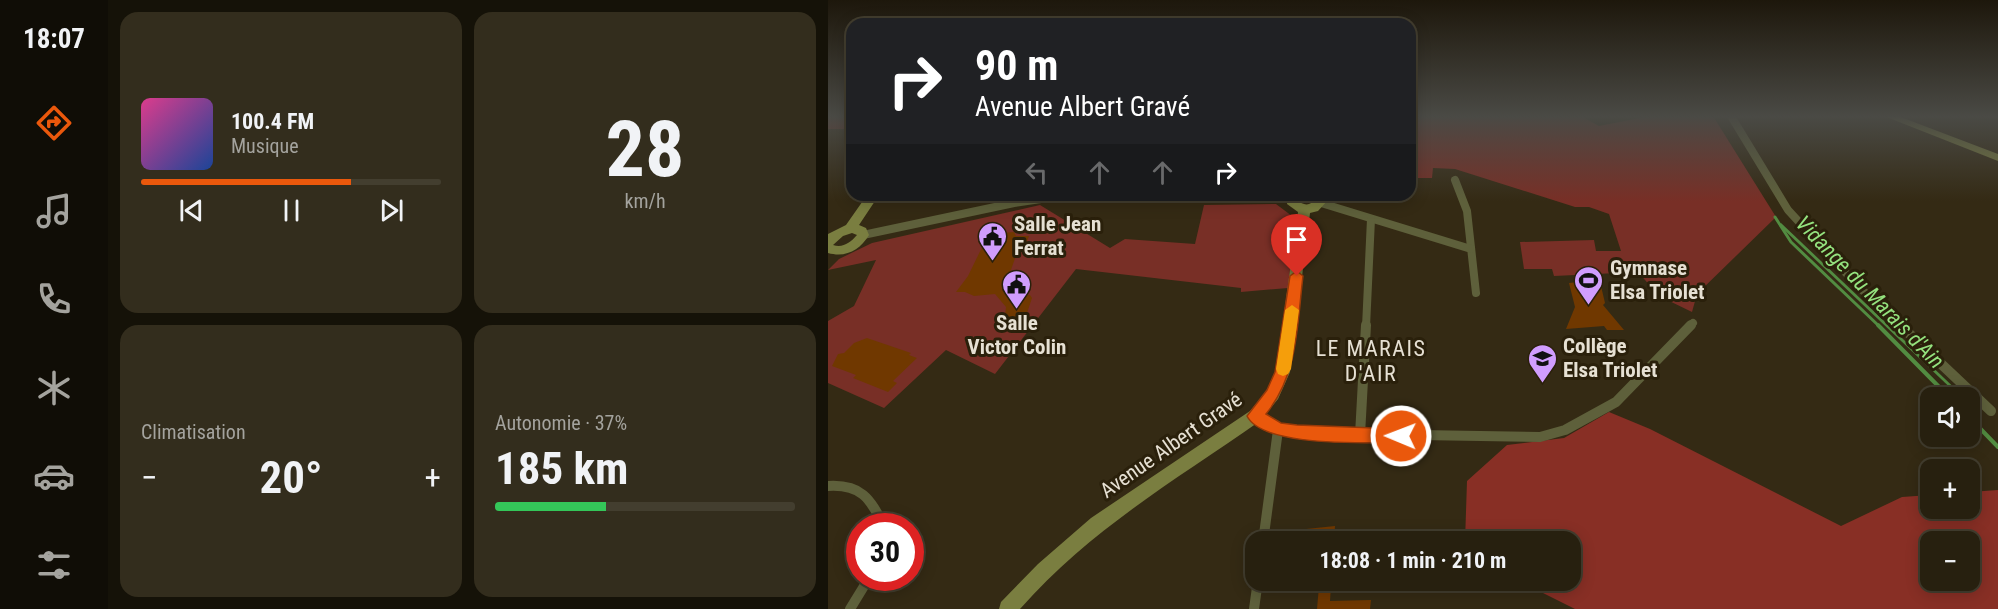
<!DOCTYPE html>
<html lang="fr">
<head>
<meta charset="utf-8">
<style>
	body { margin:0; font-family:"Roboto Condensed",sans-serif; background:#332d1d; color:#f1f3f6; height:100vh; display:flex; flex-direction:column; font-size:22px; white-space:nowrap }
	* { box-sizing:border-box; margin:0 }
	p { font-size:20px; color:#a4a39e }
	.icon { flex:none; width:33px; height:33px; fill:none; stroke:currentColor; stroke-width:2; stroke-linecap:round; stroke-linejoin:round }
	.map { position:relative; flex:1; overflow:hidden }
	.drawer { display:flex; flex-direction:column; gap:12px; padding:12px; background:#151208; width:720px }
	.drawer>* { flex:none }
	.hud { position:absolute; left:18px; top:18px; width:570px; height:183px; border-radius:18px; box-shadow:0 3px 15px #0003,0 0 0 2px #433e2f; background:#202124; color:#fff; overflow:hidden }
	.tools { position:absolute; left:1092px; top:387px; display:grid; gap:12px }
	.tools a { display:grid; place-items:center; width:60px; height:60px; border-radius:12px; background:#27200f; box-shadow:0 3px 15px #0003,0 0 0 2px #433e2f; font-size:30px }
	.speed { position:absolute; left:18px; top:513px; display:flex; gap:12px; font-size:30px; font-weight:700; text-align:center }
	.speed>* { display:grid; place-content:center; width:78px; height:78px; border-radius:50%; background:#27200f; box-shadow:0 3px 15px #0003,0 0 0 2px #433e2f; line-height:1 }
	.speed .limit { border:9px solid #d22; background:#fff; color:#111 }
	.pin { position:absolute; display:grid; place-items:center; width:51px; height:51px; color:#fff; margin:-62px -26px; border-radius:50% 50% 50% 0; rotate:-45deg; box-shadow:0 0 6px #0007 }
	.pin .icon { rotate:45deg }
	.me { position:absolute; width:66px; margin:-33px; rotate:271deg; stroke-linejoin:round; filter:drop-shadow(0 0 4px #0008) }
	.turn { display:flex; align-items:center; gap:21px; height:126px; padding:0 30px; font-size:27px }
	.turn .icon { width:78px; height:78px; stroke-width:2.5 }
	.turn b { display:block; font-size:42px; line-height:51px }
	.lanes { display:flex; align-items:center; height:57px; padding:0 30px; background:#0003; justify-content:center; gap:30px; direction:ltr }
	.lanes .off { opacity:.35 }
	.big { font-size:45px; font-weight:700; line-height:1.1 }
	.drawer .widget { flex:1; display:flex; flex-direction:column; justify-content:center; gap:9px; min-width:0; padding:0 21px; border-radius:18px; background:#332d1d }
	.drawer .dial { align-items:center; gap:0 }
	.dial b { font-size:78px; line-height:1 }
	.song { display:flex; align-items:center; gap:18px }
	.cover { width:72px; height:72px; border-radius:9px; background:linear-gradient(135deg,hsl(330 70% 55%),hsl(220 70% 35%)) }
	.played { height:6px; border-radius:3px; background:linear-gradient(90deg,#ea580c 70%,#433e2f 70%) }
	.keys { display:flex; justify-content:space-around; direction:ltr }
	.heat { display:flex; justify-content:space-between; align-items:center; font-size:33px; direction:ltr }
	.charge { height:9px; border-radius:4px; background:linear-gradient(90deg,#34c759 37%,#433e2f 0) }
	.drawer .tiles { flex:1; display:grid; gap:12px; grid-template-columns:repeat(2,1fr) }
	.trip { position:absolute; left:417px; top:531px; width:336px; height:60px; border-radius:18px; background:#27200f; box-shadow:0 3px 15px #0003,0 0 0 2px #433e2f; font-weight:700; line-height:60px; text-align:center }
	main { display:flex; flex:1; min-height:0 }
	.dock { display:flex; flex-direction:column; width:108px; justify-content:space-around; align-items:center; background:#100d06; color:#a4a39e }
	.dock .icon { width:42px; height:42px }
	.dock .selected { color:#ea580c }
	.dock b { font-size:27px; color:#f1f3f6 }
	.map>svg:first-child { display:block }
	.green { fill:#782f26 }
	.forest { fill:#882f25; fill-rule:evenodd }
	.water { fill:#528c41 }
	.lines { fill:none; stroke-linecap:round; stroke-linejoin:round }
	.stream-far1 { stroke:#528c41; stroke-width:3 }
	.stream { stroke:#528c41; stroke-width:4 }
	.building { fill:#703800 }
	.street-far1 { stroke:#5e603b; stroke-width:8 }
	.street { stroke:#5e603b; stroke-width:10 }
	.secondary { fill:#7a7e40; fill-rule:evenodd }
	.route { fill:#ea580c; stroke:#983908; stroke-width:1.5 }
	.slow { fill:#f59e0b }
	.labels { text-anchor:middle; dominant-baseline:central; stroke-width:6; stroke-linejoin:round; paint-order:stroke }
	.poi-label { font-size:21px; font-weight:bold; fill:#e6e0d3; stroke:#2a200b; text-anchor:start }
	.street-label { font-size:21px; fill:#e6e0d3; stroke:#2a200b }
	.water-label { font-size:22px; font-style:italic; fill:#94e27e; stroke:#2a200b }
	.neighbourhood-label { font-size:22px; letter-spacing:1.5px; fill:#e6e0d3; stroke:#2a200b }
</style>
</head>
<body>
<main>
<nav class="dock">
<b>18:07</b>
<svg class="icon selected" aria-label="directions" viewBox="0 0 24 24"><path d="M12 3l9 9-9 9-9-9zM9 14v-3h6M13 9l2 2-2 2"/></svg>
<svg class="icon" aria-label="music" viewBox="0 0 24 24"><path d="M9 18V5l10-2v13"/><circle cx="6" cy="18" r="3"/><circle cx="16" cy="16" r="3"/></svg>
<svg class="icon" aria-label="phone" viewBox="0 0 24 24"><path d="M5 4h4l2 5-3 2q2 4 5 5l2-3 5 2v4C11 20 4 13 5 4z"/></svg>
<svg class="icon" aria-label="climate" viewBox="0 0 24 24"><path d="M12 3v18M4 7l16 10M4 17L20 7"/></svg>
<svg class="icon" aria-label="car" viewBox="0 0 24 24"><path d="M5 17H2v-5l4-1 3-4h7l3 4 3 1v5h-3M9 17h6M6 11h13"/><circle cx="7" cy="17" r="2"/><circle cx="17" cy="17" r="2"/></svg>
<svg class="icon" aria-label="filters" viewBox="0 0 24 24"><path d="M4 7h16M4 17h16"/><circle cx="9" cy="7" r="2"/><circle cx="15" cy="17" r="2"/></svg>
</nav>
<section class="drawer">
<div class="tiles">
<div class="widget">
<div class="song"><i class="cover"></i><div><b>100.4 FM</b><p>Musique</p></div></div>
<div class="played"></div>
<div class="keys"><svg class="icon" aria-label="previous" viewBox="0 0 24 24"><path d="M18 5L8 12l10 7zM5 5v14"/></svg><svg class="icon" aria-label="pause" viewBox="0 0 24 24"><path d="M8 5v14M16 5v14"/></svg><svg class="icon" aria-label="next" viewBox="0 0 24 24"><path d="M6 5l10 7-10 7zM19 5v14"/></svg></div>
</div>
<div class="widget dial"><b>28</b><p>km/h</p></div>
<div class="widget"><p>Climatisation</p>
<div class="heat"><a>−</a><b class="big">20°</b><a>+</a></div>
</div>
<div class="widget"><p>Autonomie · 37%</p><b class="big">185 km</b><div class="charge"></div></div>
</div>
</section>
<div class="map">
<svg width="1170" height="609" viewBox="0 0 1170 609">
	<rect width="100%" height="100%" fill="#342a14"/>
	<g class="green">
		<rect x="0" y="116" width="24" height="13"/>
		<path d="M582,116H753L771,126L822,116H885L948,217L869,294L864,312L831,296L810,272L726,276L724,269H696L692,242L766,240L768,251H793L781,214L761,207H747L627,169L605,168L604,178H582Z"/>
		<path d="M448,204L468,219L460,288L413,292V288L248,269L167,374L118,350L56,408L0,383V321L26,306L48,260L0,270L11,259L44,243L212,205L282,248L297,239L367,244L376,205Z"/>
	</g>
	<path class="forest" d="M781,412L822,429L1013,526L1074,497L1102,495V508H1142V492L1170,490V609H747L691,581L742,580V542H637L639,481L679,445L736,438ZM1102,542H1142V580H1102Z"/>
	<path class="water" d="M953,223L1136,397H1132L951,225Z"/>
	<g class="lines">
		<path class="stream-far1" d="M947,217L963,242L1052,327"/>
		<g class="stream">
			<path d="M1050,325L1122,398"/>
			<path d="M1142,418L1170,447"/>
		</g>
	</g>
	<g class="building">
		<path d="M186,232L188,236H201L197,247H191L177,287L185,296L202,295L204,298L197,319L182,321L177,315L178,307L167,294L146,296L137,292H128L140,276L159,237L172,236L174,233Z"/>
		<path d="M758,281L772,282L777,303L775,305L796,330H779L776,326L738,329L747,307L741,283Z"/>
		<path d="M39,338L83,353L81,355L89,358L65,381L69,383L60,392L25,378L28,375L4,366L10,354L16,353L26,343Z"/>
		<path d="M507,526L506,542H443L444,531L477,533L478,529Z"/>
		<path d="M491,586H503L502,601L543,600L542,609H489Z"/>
	</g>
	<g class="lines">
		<g class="street-far1">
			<path d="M903,116L960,210L1030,286L1073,327"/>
			<path d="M627,180L639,211L648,293"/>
			<path d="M400,195L464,198"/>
			<path d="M493,203L643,249"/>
			<path d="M35,235L186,203L240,195"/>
			<path d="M538,327L543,219"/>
			<path d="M861,327L865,323"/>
		</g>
		<g class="street">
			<path d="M1072,325L1163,411"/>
			<path d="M427,416L450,430L469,433L712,437L737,430L788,402L863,325"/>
			<path d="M532,435L538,325"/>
			<path d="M0,486C33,484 42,498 56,526"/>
			<path d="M435,542L450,430"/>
			<path d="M22,609L41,578"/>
			<path d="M426,609L430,580"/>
		</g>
		<g class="secondary">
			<path d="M1056,116H1070L1170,154V161Z"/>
			<path d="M39,195H51L31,225L38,228L41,235C32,250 18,258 0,253V234L18,225ZM24,233L29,235C22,243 15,248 5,245L15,236Z"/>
			<path d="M460,195H472L471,202C479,206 482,205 488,199L487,195H499L500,200L490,211L482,213L462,372L450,399L432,421C346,481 263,529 192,609H171L173,602L210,564L263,518L422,411L440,390L448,372L470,212L459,204Z"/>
		</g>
	</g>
	<linearGradient id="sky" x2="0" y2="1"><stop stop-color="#1d170b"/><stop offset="0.58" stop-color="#4a4a45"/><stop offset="1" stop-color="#4a4a45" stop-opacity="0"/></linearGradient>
	<rect width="1170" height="201" fill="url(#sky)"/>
	<path class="route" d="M469,271L475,276C469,325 470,375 438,414L453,423L469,425L573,429L579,431L581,436L579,441L573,443C540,442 435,448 419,416L439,390L447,372L462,276Z"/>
	<path class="slow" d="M464,305L471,310L463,369L460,374L455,376L450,374L448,369L457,310Z"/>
	<defs>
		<symbol id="civic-pin" viewBox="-11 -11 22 30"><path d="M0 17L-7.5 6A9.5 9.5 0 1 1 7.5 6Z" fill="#d09dfe" stroke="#2a200b"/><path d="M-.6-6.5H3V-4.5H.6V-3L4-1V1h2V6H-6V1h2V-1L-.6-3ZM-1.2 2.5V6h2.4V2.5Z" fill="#111"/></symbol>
		<symbol id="stadium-pin" viewBox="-11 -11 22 30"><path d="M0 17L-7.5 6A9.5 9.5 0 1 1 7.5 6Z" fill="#d09dfe" stroke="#2a200b"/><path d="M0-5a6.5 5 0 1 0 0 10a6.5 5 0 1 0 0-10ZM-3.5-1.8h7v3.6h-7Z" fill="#111"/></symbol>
		<symbol id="school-pin" viewBox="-11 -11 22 30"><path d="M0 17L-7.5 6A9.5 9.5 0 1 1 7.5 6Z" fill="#d09dfe" stroke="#2a200b"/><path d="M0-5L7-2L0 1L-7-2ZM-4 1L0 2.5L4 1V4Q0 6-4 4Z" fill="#111"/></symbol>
	</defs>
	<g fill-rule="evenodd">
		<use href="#civic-pin" x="148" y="220" width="33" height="45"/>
		<use href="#stadium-pin" x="744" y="264" width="33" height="45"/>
		<use href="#civic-pin" x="172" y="268" width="33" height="45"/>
		<use href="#school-pin" x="698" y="342" width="33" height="45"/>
	</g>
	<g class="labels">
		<g class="poi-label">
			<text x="186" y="224">Salle Jean<tspan x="186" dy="24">Ferrat</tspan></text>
			<text x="782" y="268">Gymnase<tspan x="782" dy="24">Elsa Triolet</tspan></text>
			<text x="189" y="323" text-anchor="middle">Salle<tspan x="189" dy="24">Victor Colin</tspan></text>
			<text x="735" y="346">Collège<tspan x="735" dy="24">Elsa Triolet</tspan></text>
		</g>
		<g class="street-label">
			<text transform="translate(343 445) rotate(-35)">Avenue Albert Gravé</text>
		</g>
		<g class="water-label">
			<text transform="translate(1042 292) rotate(46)">Vidange du Marais d'Ain</text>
		</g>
		<g class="neighbourhood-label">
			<text x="543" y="348">LE MARAIS<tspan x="543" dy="25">D'AIR</tspan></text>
		</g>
	</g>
</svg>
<div class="tools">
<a><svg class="icon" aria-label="sound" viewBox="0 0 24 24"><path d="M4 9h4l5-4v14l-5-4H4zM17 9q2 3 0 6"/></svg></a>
<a>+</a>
<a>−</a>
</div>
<div class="speed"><div class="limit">30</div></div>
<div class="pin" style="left:469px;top:276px;background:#d93025"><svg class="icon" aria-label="arrive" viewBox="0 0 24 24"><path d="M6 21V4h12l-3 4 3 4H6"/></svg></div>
<svg class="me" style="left:573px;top:436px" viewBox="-20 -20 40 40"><circle r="17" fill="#ea580c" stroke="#fff" stroke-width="3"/><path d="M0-11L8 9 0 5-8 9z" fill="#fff"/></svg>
<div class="trip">18:08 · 1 min · 210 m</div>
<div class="hud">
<div class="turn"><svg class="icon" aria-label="right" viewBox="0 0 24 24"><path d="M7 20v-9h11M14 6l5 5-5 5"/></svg><div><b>90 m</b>Avenue Albert Gravé</div></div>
<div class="lanes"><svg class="icon off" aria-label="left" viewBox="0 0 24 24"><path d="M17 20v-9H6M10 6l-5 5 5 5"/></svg><svg class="icon off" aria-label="ahead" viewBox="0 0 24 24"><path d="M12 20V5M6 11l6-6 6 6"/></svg><svg class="icon off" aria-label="ahead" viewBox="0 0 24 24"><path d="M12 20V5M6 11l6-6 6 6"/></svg><svg class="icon" aria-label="right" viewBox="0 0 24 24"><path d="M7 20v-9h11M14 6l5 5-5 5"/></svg></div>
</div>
</div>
</main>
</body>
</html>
